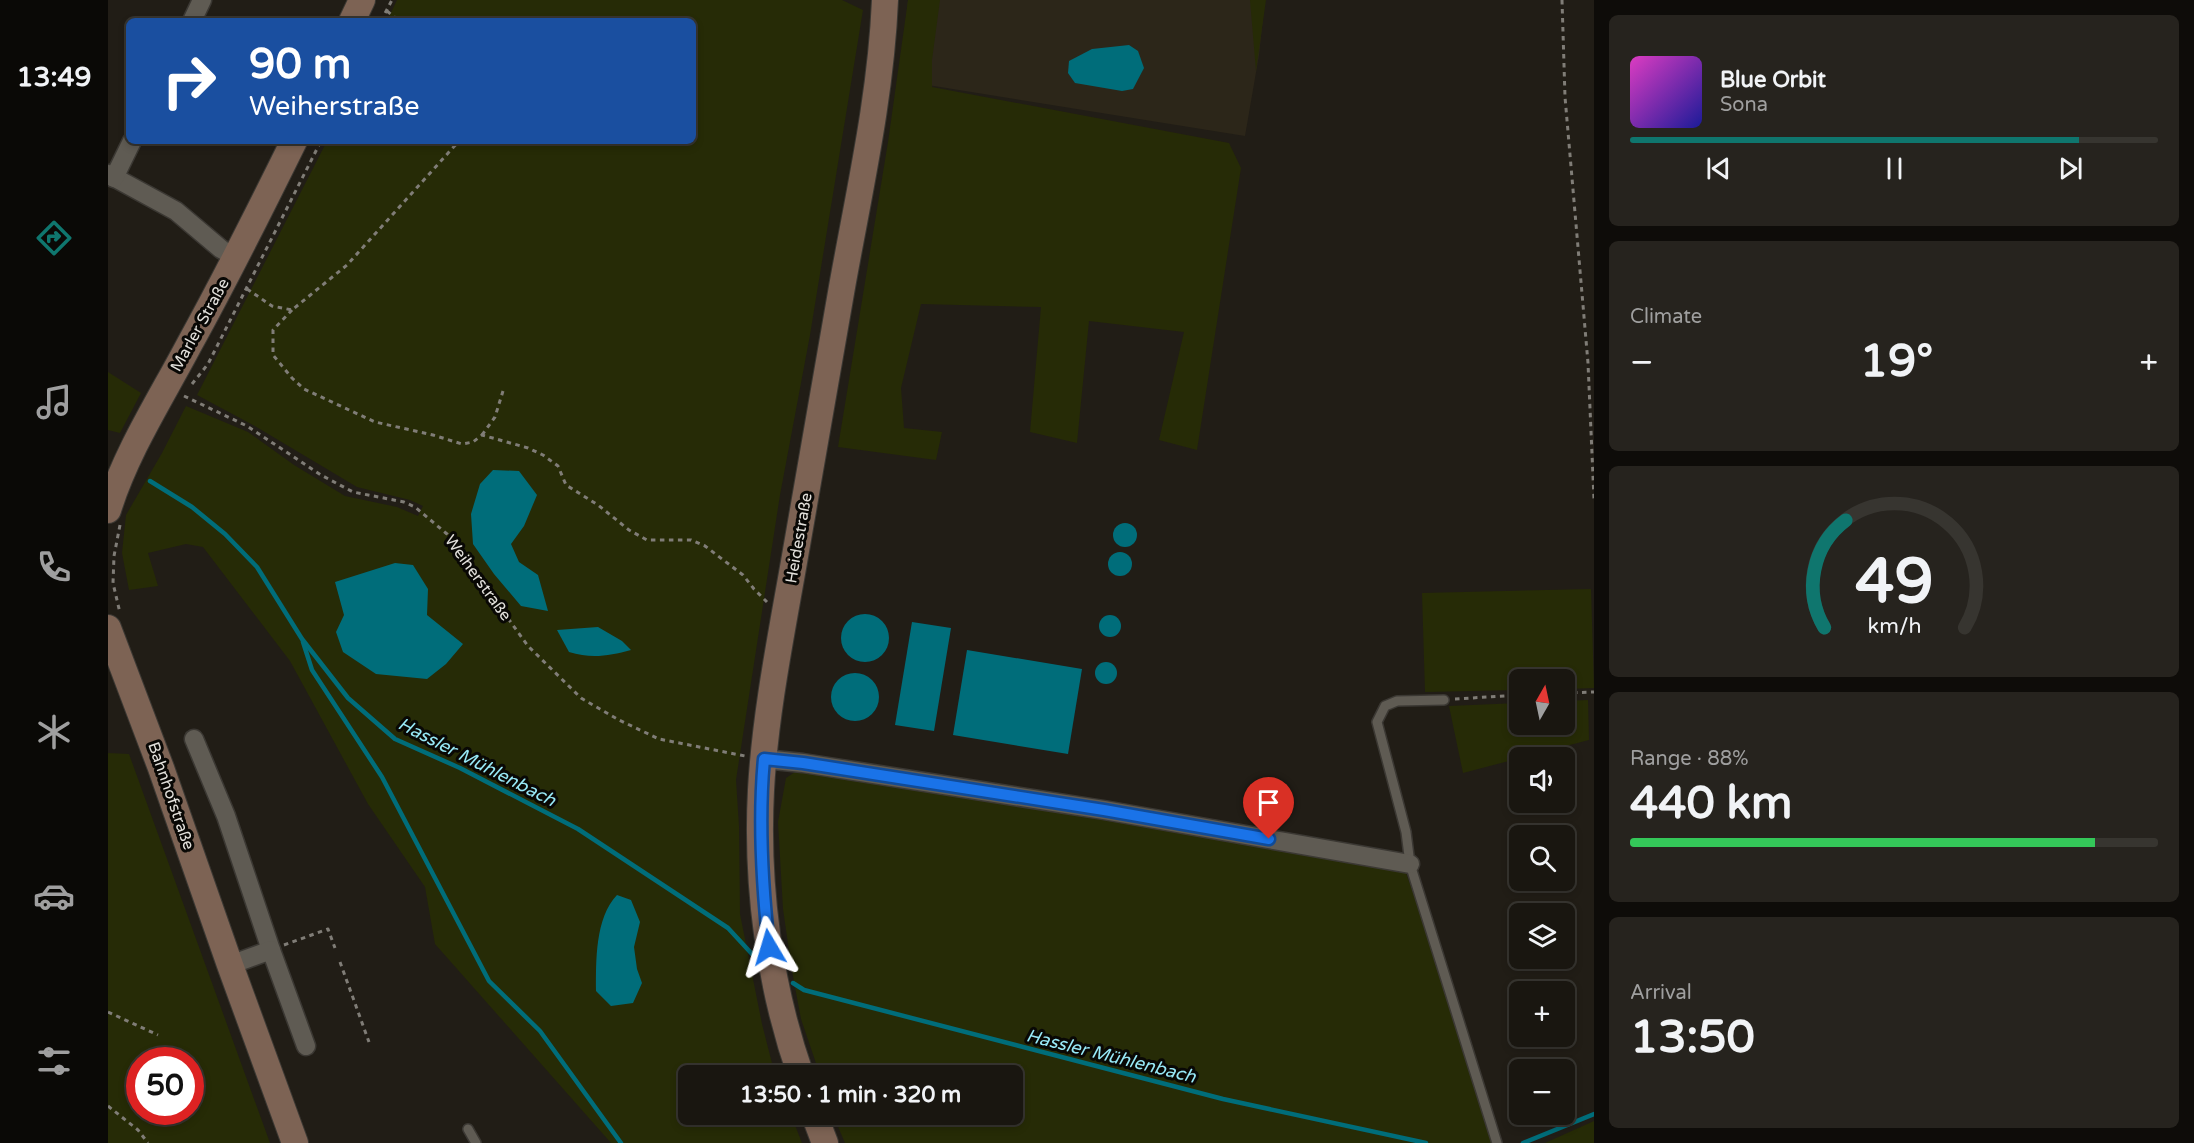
<!DOCTYPE html>
<html lang="en">
<head>
<meta charset="utf-8">
<style>
	body { margin:0; font-family:"Varela Round",sans-serif; background:#26231e; color:#f1f3f6; height:100vh; display:flex; flex-direction:column; font-size:22px; white-space:nowrap }
	* { box-sizing:border-box; margin:0 }
	p { font-size:20px; color:#9f9f9f }
	.icon { flex:none; width:33px; height:33px; fill:none; stroke:currentColor; stroke-width:2; stroke-linecap:round; stroke-linejoin:round }
	.map { position:relative; flex:1; overflow:hidden }
	.sheet { display:flex; flex-direction:column; gap:15px; padding:15px; background:#0e0c09; width:600px }
	.sheet>* { flex:none }
	.hud { position:absolute; left:18px; top:18px; width:570px; height:126px; border-radius:9px; box-shadow:0 3px 9px #0003,0 0 0 2px #373530; background:#1a4fa0; color:#fff; overflow:hidden }
	.needle { width:39px; rotate:9deg }
	.buttons { position:absolute; left:1401px; top:669px; display:grid; gap:12px }
	.buttons a { display:grid; place-items:center; width:66px; height:66px; border-radius:9px; background:#191610; box-shadow:0 3px 9px #0003,0 0 0 2px #373530; font-size:30px }
	.speed { position:absolute; left:18px; top:1047px; display:flex; gap:12px; font-size:30px; font-weight:700; text-align:center }
	.speed>* { display:grid; place-content:center; width:78px; height:78px; border-radius:50%; background:#191610; box-shadow:0 3px 9px #0003,0 0 0 2px #373530; line-height:1 }
	.speed .limit { border:9px solid #d22; background:#fff; color:#111 }
	.pin { position:absolute; display:grid; place-items:center; width:51px; height:51px; color:#fff; margin:-62px -26px; border-radius:50% 50% 50% 0; rotate:-45deg; box-shadow:0 0 6px #0007 }
	.pin .icon { rotate:45deg }
	.me { position:absolute; width:66px; margin:-33px; rotate:353deg; stroke-linejoin:round; filter:drop-shadow(0 0 4px #0008) }
	.turn { display:flex; align-items:center; gap:21px; height:126px; padding:0 24px; font-size:27px }
	.turn .icon { width:78px; height:78px; stroke-width:2.5 }
	.turn b { display:block; font-size:42px; line-height:51px }
	.big { font-size:45px; font-weight:800; line-height:1.1 }
	.sheet .tile { flex:1; display:flex; flex-direction:column; justify-content:center; gap:9px; min-width:0; padding:0 21px; border-radius:9px; background:#26231e }
	.sheet .dial { align-items:center; gap:0 }
	.dial svg { height:156px; overflow:visible; fill:none; stroke:#373530; stroke-width:7; stroke-linecap:round; text-anchor:middle }
	.dial text { fill:#f1f3f6; stroke:none }
	.song { display:flex; align-items:center; gap:18px }
	.cover { width:72px; height:72px; border-radius:9px; background:linear-gradient(135deg,hsl(310 70% 55%),hsl(240 70% 35%)) }
	.played { height:6px; border-radius:3px; background:linear-gradient(90deg,#0f766e 85%,#373530 85%) }
	.keys { display:flex; justify-content:space-around; direction:ltr }
	.heat { display:flex; justify-content:space-between; align-items:center; font-size:33px; direction:ltr }
	.charge { height:9px; border-radius:4px; background:linear-gradient(90deg,#34c759 88%,#373530 0) }
	.trip { position:absolute; left:570px; top:1065px; width:345px; height:60px; border-radius:9px; background:#191610; box-shadow:0 3px 9px #0003,0 0 0 2px #373530; font-weight:800; line-height:60px; text-align:center }
	main { display:flex; flex:1; min-height:0 }
	.tab-bar { display:flex; flex-direction:column; width:108px; justify-content:space-around; align-items:center; background:#0a0906; color:#9f9f9f }
	.tab-bar .icon { width:42px; height:42px }
	.tab-bar .selected { color:#0f766e }
	.tab-bar b { font-size:27px; color:#f1f3f6 }
	.map>svg:first-child { display:block }
	.built { fill:#2c2619 }
	.green { fill:#262b06; fill-rule:evenodd }
	.water { fill:#006d7a }
	.lines { fill:none; stroke-linecap:round; stroke-linejoin:round }
	.stream { stroke:#006d7a; stroke-width:4.5 }
	.lane-casing { stroke:#3b3833; stroke-width:12 }
	.street-casing { stroke:#3b3833; stroke-width:21 }
	.secondary-casing { stroke:#3b3833; stroke-width:28 }
	.path { stroke:#807d77; stroke-width:3; stroke-dasharray:4.5 4.5; stroke-linecap:butt }
	.lane { stroke:#5f5b53; stroke-width:9 }
	.street { stroke:#5f5b53; stroke-width:18 }
	.secondary { stroke:#7d6354; stroke-width:26 }
	.route-casing { stroke:#114b97; stroke-width:15 }
	.route { stroke:#1a73e8; stroke-width:10 }
	.labels { text-anchor:middle; dominant-baseline:central; stroke-width:6; stroke-linejoin:round; paint-order:stroke }
	.street-label { font-size:16px; fill:#e3e1dc; stroke:#090805 }
	.water-label { font-size:18px; font-style:italic; fill:#98e9f7; stroke:#090805 }
</style>
</head>
<body>
<main>
<nav class="tab-bar">
<b>13:49</b>
<svg class="icon selected" aria-label="directions" viewBox="0 0 24 24"><path d="M12 3l9 9-9 9-9-9zM9 14v-3h6M13 9l2 2-2 2"/></svg>
<svg class="icon" aria-label="music" viewBox="0 0 24 24"><path d="M9 18V5l10-2v13"/><circle cx="6" cy="18" r="3"/><circle cx="16" cy="16" r="3"/></svg>
<svg class="icon" aria-label="phone" viewBox="0 0 24 24"><path d="M5 4h4l2 5-3 2q2 4 5 5l2-3 5 2v4C11 20 4 13 5 4z"/></svg>
<svg class="icon" aria-label="climate" viewBox="0 0 24 24"><path d="M12 3v18M4 7l16 10M4 17L20 7"/></svg>
<svg class="icon" aria-label="car" viewBox="0 0 24 24"><path d="M5 17H2v-5l4-1 3-4h7l3 4 3 1v5h-3M9 17h6M6 11h13"/><circle cx="7" cy="17" r="2"/><circle cx="17" cy="17" r="2"/></svg>
<svg class="icon" aria-label="filters" viewBox="0 0 24 24"><path d="M4 7h16M4 17h16"/><circle cx="9" cy="7" r="2"/><circle cx="15" cy="17" r="2"/></svg>
</nav>
<div class="map">
<svg width="1486" height="1143" viewBox="0 0 1486 1143">
	<rect width="100%" height="100%" fill="#211d16"/>
	<path class="built" d="M800,0H1157L1151,55L1137,136L795,81V43Z"/>
	<g class="green">
		<path d="M289,0H734L755,10L702,335L672,495L628,780L631,826L632,914L654,1024L667,1075L580,1076V1114L683,1115L694,1143H503L327,944L317,887L260,804L182,661L95,547L78,544L40,553L50,586L21,590L14,553L18,515L54,453L78,406L140,432L186,465L237,496L289,507L310,516L315,506L302,500L249,487L145,425L89,395L219,141H585V21H279Z"/>
		<path d="M800,0H832L824,60V87L1121,143L1133,168L1089,450L1051,440L1076,332L981,321L969,443L922,432L933,307L813,304L793,388L796,428L834,432L828,460L730,447L780,142Z"/>
		<path d="M1142,0H1158L1148,71Z"/>
		<path d="M0,372L33,393L12,433L0,430Z"/>
		<path d="M1483,589L1486,688L1457,689L1456,680H1412L1411,690L1317,692L1314,593Z"/>
		<path d="M1480,700L1481,740L1355,773L1341,706L1411,703L1412,724H1456L1457,701Z"/>
		<path d="M0,753L21,754L162,1143H0ZM82,1060V1112H32V1060Z"/>
		<path d="M693,768L1295,865L1325,947L1389,1143H737L725,1115L904,1114V1076L712,1075L693,1019L684,971L675,909L670,822L678,778Z"/>
		<path d="M1486,1121V1143H1437Z"/>
	</g>
	<g class="water">
		<path d="M1021,45L1030,51L1036,68L1025,89L1014,91L967,83L960,73L961,61L984,49Z"/>
		<path d="M385,470L411,471L429,495L416,526L403,544L411,562L430,575L440,611L413,606L386,574L365,544L363,514L372,484Z"/>
		<circle cx="1017" cy="535" r="12"/>
		<circle cx="1012" cy="564" r="12"/>
		<path d="M287,563L305,565L320,589L319,615L355,644L338,664L319,679L268,674L235,652L228,632L236,615L227,582Z"/>
		<circle cx="757" cy="638" r="24"/>
		<circle cx="1002" cy="626" r="11"/>
		<path d="M804,622L843,628L826,731L787,725Z"/>
		<path d="M490,627L514,641L523,650C501,656 483,659 461,652L449,630Z"/>
		<path d="M859,650L974,669L960,754L845,735Z"/>
		<circle cx="998" cy="673" r="11"/>
		<circle cx="747" cy="697" r="24"/>
		<path d="M509,895L523,900L532,922L526,947L529,969L534,983L525,1003L503,1006L488,991C488,961 487,918 509,895Z"/>
	</g>
	<g class="lines">
		<g class="stream">
			<path d="M42,481L84,507L117,534L149,567L194,639L240,698L287,739L352,768L470,829L620,928L644,954"/>
			<path d="M195,642L204,670L274,777L381,981L432,1031L513,1143"/>
			<path d="M685,983L696,990L1115,1099L1318,1143"/>
			<path d="M1415,1143L1486,1114"/>
		</g>
		<defs>
			<g id="lane">
				<path d="M1336,700L1289,701L1277,706L1269,722L1298,832L1302,864L1389,1143"/>
				<path d="M360,1129L368,1143"/>
			</g>
			<g id="street">
				<path d="M84,21L94,0"/>
				<path d="M0,174L68,211L113,249L129,258"/>
				<path d="M6,178L24,141"/>
				<path d="M86,739L118,816L163,950"/>
				<path d="M656,759L695,763L996,810L1302,864"/>
				<path d="M122,965L163,950L198,1046"/>
			</g>
			<g id="secondary">
				<path d="M244,21L254,0"/>
				<path d="M0,510C18,452 53,398 81,345C118,278 152,210 186,141"/>
				<path d="M0,628L53,768L122,965L187,1143"/>
				<path d="M693,1076C661,985 648,885 653,790C657,715 673,636 686,562C702,470 718,378 734,287C751,192 773,97 777,0"/>
				<path d="M706,1114L717,1143"/>
			</g>
		</defs>
		<use href="#lane" class="lane-casing"/>
		<use href="#street" class="street-casing"/>
		<use href="#secondary" class="secondary-casing"/>
		<g class="path">
			<path d="M1454,0L1457,97L1480,363L1486,499"/>
			<path d="M279,11L291,21"/>
			<path d="M273,21L284,0"/>
			<path d="M139,289L164,306L184,310L239,265L351,141"/>
			<path d="M184,310L165,330V355L184,378L196,389L267,422L325,435L354,444L365,442L374,435L420,448L435,455L450,466L458,485L490,505L521,530L539,540H583L597,546L635,575L646,589L659,602"/>
			<path d="M84,384L100,364L213,141"/>
			<path d="M76,396L139,426L213,475L245,492L296,502L307,507L339,534L420,646L473,698L511,720L551,739L637,756"/>
			<path d="M374,435L387,417L395,391"/>
			<path d="M12,525L6,556L5,583L12,613"/>
			<path d="M1456,693L1486,692"/>
			<path d="M1347,699L1412,695"/>
			<path d="M176,945L220,929L227,948"/>
			<path d="M232,962L261,1042"/>
			<path d="M0,1012L50,1035"/>
			<path d="M0,1106L30,1130L40,1143"/>
		</g>
		<use href="#lane" class="lane"/>
		<use href="#street" class="street"/>
		<use href="#secondary" class="secondary"/>
	</g>
	<g class="lines">
		<defs>
			<path id="route" d="M661,947C654,884 650,822 656,759L695,763L996,810L1161,839"/>
		</defs>
		<use href="#route" class="route-casing"/>
		<use href="#route" class="route"/>
	</g>
	<g class="labels">
		<g class="street-label">
			<text transform="translate(92 325) rotate(-61)">Marler Straße</text>
			<text transform="translate(691 538) rotate(-80)">Heidestraße</text>
			<text transform="translate(370 578) rotate(54)">Weiherstraße</text>
			<text transform="translate(63 796) rotate(71)">Bahnhofstraße</text>
		</g>
		<g class="water-label">
			<text transform="translate(369 762) rotate(27)">Hassler Mühlenbach</text>
			<text transform="translate(1003 1056) rotate(14)">Hassler Mühlenbach</text>
		</g>
	</g>
</svg>
<div class="buttons">
<a><svg class="needle" viewBox="-14 -14 28 28"><path d="M0-13l5 13h-10z" fill="#e53935"/><path d="M0 13l5-13h-10z" fill="#9f9f9f"/></svg></a>
<a><svg class="icon" aria-label="sound" viewBox="0 0 24 24"><path d="M4 9h4l5-4v14l-5-4H4zM17 9q2 3 0 6"/></svg></a>
<a><svg class="icon" aria-label="search" viewBox="0 0 24 24"><circle cx="10" cy="10" r="6"/><path d="M15 15l6 6"/></svg></a>
<a><svg class="icon" aria-label="layers" viewBox="0 0 24 24"><path d="M12 4l9 5-9 5-9-5zM3 14l9 5 9-5"/></svg></a>
<a>+</a>
<a>−</a>
</div>
<div class="speed"><div class="limit">50</div></div>
<div class="pin" style="left:1161px;top:839px;background:#d93025"><svg class="icon" aria-label="arrive" viewBox="0 0 24 24"><path d="M6 21V4h12l-3 4 3 4H6"/></svg></div>
<svg class="me" style="left:661px;top:947px" viewBox="-20 -20 40 40"><path d="M0-17L14 15 0 8-14 15z" fill="#1a73e8" stroke="#fff" stroke-width="4"/></svg>
<div class="trip">13:50 · 1 min · 320 m</div>
<div class="hud">
<div class="turn"><svg class="icon" aria-label="right" viewBox="0 0 24 24"><path d="M7 20v-9h11M14 6l5 5-5 5"/></svg><div><b>90 m</b>Weiherstraße</div></div>
</div>
</div>
<section class="sheet">
<div class="tile">
<div class="song"><i class="cover"></i><div><b>Blue Orbit</b><p>Sona</p></div></div>
<div class="played"></div>
<div class="keys"><svg class="icon" aria-label="previous" viewBox="0 0 24 24"><path d="M18 5L8 12l10 7zM5 5v14"/></svg><svg class="icon" aria-label="pause" viewBox="0 0 24 24"><path d="M8 5v14M16 5v14"/></svg><svg class="icon" aria-label="next" viewBox="0 0 24 24"><path d="M6 5l10 7-10 7zM19 5v14"/></svg></div>
</div>
<div class="tile"><p>Climate</p>
<div class="heat"><a>−</a><b class="big">19°</b><a>+</a></div>
</div>
<div class="tile dial"><svg viewBox="0 0 100 80">
<path d="M14 69A42 42 0 1 1 86 69"/>
<path d="M14 69A42 42 0 0 1 25 14" stroke="#0f766e"/>
<text x="50" y="56" font-size="32" font-weight="700">49</text>
<text x="50" y="72" font-size="11">km/h</text>
</svg></div>
<div class="tile"><p>Range · 88%</p><b class="big">440 km</b><div class="charge"></div></div>
<div class="tile"><p>Arrival</p><b class="big">13:50</b></div>
</section>
</main>
</body>
</html>
